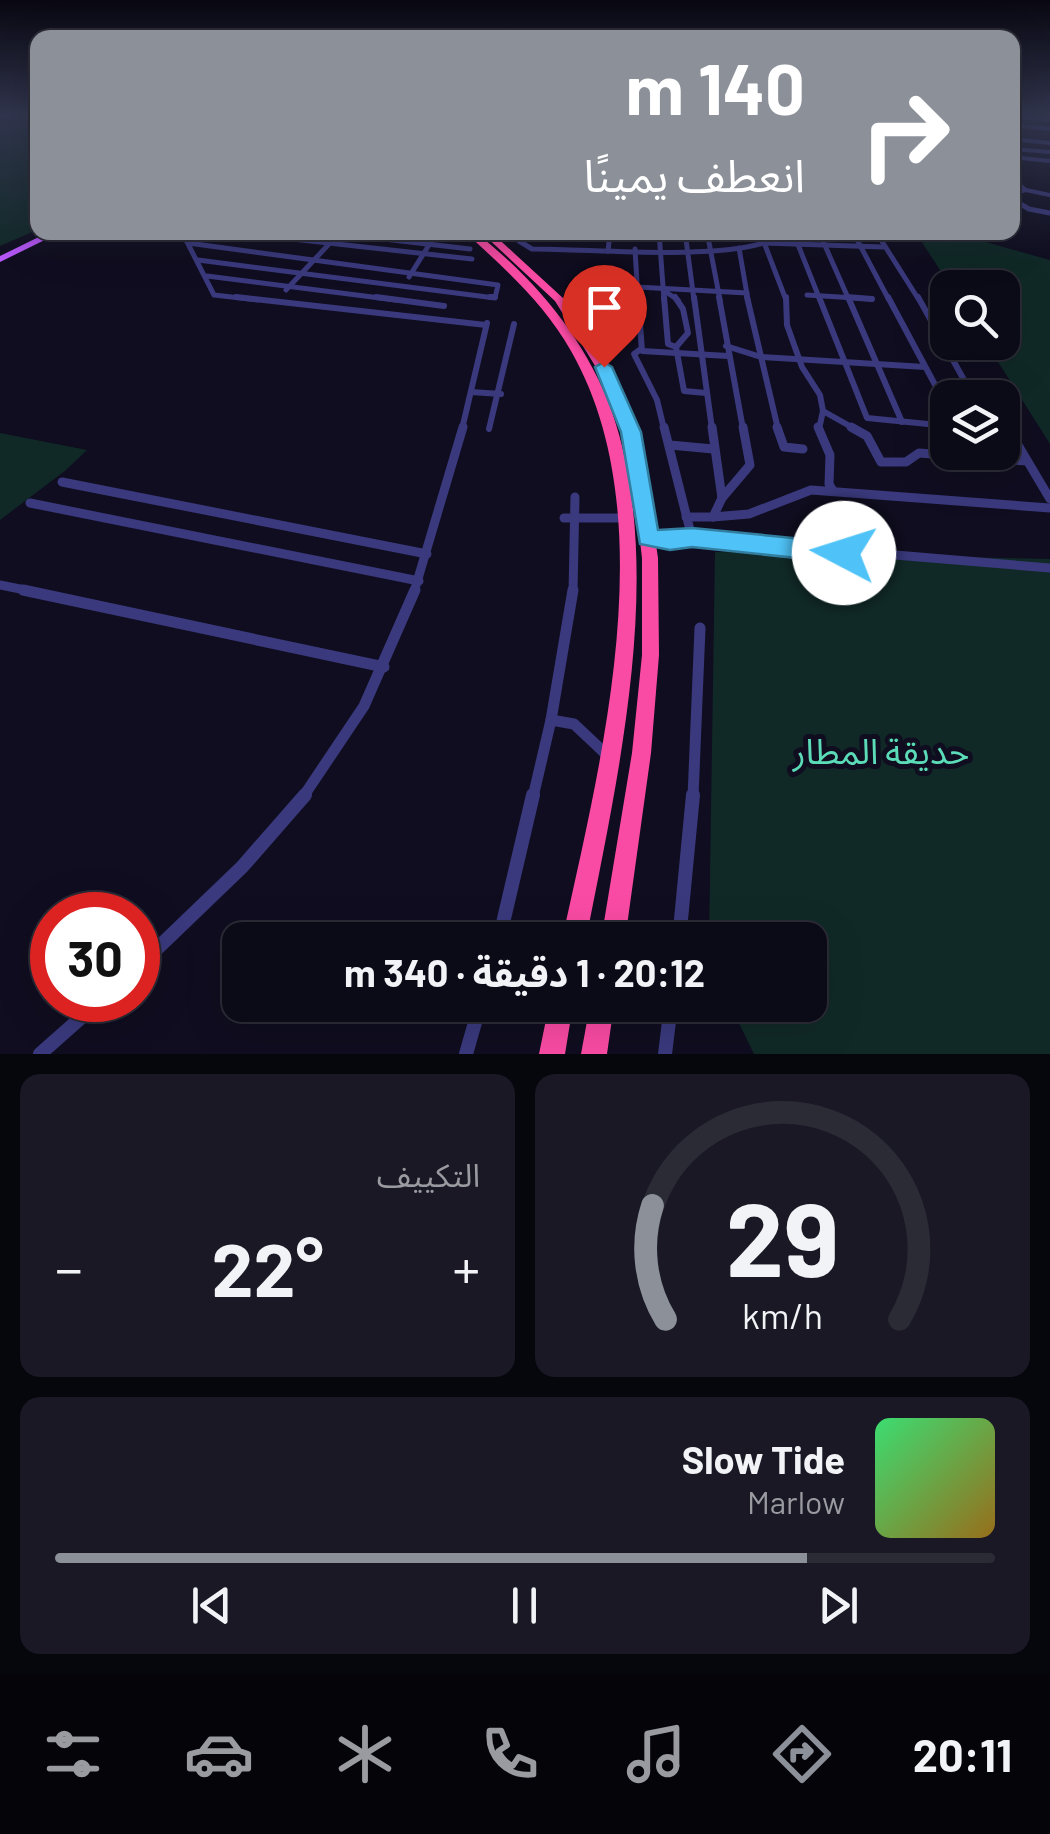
<!DOCTYPE html>
<html lang="ar">
<head>
<meta charset="utf-8">
<style>
	body { margin:0; font-family:Barlow,"Noto Sans Arabic",sans-serif; background:#191824; color:#f1f3f6; direction:rtl; height:100vh; display:flex; flex-direction:column; font-size:38px; white-space:nowrap }
	* { box-sizing:border-box; margin:0 }
	p { font-size:32px; color:#9a9aa1 }
	.icon { flex:none; width:55px; height:55px; fill:none; stroke:currentColor; stroke-width:2; stroke-linecap:round; stroke-linejoin:round }
	.map { position:relative; height:1054px; overflow:hidden; direction:ltr }
	.panel { display:flex; flex-direction:column; gap:20px; padding:20px; background:#06060d; flex:1 }
	.panel>* { flex:none }
	.top-card { position:absolute; left:30px; top:30px; width:990px; height:210px; border-radius:20px; box-shadow:0 10px 40px #0002,0 0 0 2px #2b2b36; direction:rtl; background:#8c9099; color:#fff; overflow:hidden }
	.controls { position:absolute; left:930px; top:270px; display:grid; gap:20px }
	.controls a { display:grid; place-items:center; width:90px; height:90px; border-radius:20px; background:#0b0a17; box-shadow:0 10px 40px #0002,0 0 0 2px #2b2b36; font-size:50px }
	.speed { position:absolute; left:30px; top:892px; display:flex; gap:20px; font-size:50px; font-weight:700; text-align:center }
	.speed>* { display:grid; place-content:center; width:130px; height:130px; border-radius:50%; background:#0b0a17; box-shadow:0 10px 40px #0002,0 0 0 2px #2b2b36; line-height:1 }
	.speed .limit { border:15px solid #d22; background:#fff; color:#111 }
	.pin { position:absolute; display:grid; place-items:center; width:85px; height:85px; color:#fff; margin:-102px -42px; border-radius:50% 50% 50% 0; rotate:-45deg; box-shadow:0 0 10px #0007 }
	.pin .icon { rotate:45deg }
	.me { position:absolute; width:110px; margin:-55px; rotate:275deg; stroke-linejoin:round; filter:drop-shadow(0 0 8px #0008) }
	.turn { display:flex; align-items:center; gap:35px; height:210px; padding:0 50px; font-size:45px }
	.turn .icon { width:130px; height:130px; stroke-width:2.5 }
	.turn b { display:block; font-size:70px; line-height:85px }
	.big { font-size:75px; font-weight:700; line-height:1.1 }
	.panel .card { flex:1; display:flex; flex-direction:column; justify-content:center; gap:15px; min-width:0; padding:0 35px; border-radius:20px; background:#191824 }
	.panel .dial { align-items:center; gap:0 }
	.dial svg { height:260px; overflow:visible; fill:none; stroke:#2b2b36; stroke-width:7; stroke-linecap:round; text-anchor:middle }
	.dial text { fill:#f1f3f6; stroke:none }
	.song { display:flex; align-items:center; gap:30px }
	.cover { width:120px; height:120px; border-radius:15px; background:linear-gradient(135deg,hsl(140 70% 55%),hsl(40 70% 35%)) }
	.played { height:10px; border-radius:5px; background:linear-gradient(90deg,#8c9099 80%,#2b2b36 80%) }
	.keys { display:flex; justify-content:space-around; direction:ltr }
	.heat { display:flex; justify-content:space-between; align-items:center; font-size:55px; direction:ltr }
	.panel .tiles { flex:1; display:grid; gap:20px; grid-template-columns:1fr 1fr }
	.card:last-child { grid-column:span 2 }
	.trip { position:absolute; left:222px; top:922px; width:605px; height:100px; border-radius:20px; background:#0b0a17; box-shadow:0 10px 40px #0002,0 0 0 2px #2b2b36; font-weight:700; line-height:100px; text-align:center; direction:rtl }
	.dock { display:flex; height:160px; justify-content:space-around; align-items:center; background:#040409; color:#9a9aa1 }
	.dock .icon { width:70px; height:70px }
	.dock .on { color:#8c9099 }
	.dock b { font-size:45px; color:#f1f3f6 }
	.map>svg:first-child { display:block }
	.green { fill:#102927 }
	.lines { fill:none; stroke-linecap:round; stroke-linejoin:round }
	.street-far5 { stroke:#3a397d; stroke-width:4 }
	.street-far4 { stroke:#3a397d; stroke-width:5 }
	.street-far3 { stroke:#3a397d; stroke-width:6 }
	.street-far2 { stroke:#3a397d; stroke-width:9 }
	.street-far1 { stroke:#3a397d; stroke-width:11 }
	.street { stroke:#3a397d; stroke-width:14 }
	.primary { fill:#b857fa; fill-rule:evenodd }
	.highway { fill:#fa4ba4; fill-rule:evenodd }
	.route { fill:#4fc3f7; stroke:#337fa1; stroke-width:2.5 }
	.labels { text-anchor:middle; dominant-baseline:central; stroke-width:10; stroke-linejoin:round; paint-order:stroke }
	.near-park-label { font-size:35px; fill:#5bdbb7; stroke:#0f0d1f }
</style>
</head>
<body>
<div class="map">
<svg width="1050" height="1054" viewBox="0 0 1050 1054">
	<rect width="100%" height="100%" fill="#0f0d1f"/>
	<g class="green">
		<path d="M0,114H38L37,230L0,246Z"/>
		<path d="M916,233H953L1050,260V444L986,343L1002,342V288L951,287Z"/>
		<path d="M0,433L87,450L66,470L0,520Z"/>
		<path d="M715,552L1050,559V1054H754L730,1005H810V940H709Z"/>
	</g>
	<g class="lines">
		<g class="street-far5">
			<path d="M1012,116L1050,120"/>
			<path d="M1012,125L1050,129"/>
			<path d="M1012,139L1050,143"/>
			<path d="M1012,149L1050,152"/>
			<path d="M1012,157L1050,161"/>
			<path d="M1012,179L1026,190"/>
			<path d="M1012,194L1026,190L1050,195"/>
		</g>
		<g class="street-far4">
			<path d="M1012,199L1029,209L1050,213"/>
			<path d="M182,232L214,295L258,300"/>
			<path d="M230,232L472,259"/>
			<path d="M324,232L470,249"/>
			<path d="M523,232L519,241L532,249C596,249 706,260 764,243L883,247"/>
			<path d="M659,232L664,300"/>
			<path d="M685,232L694,300"/>
			<path d="M707,232L720,300"/>
			<path d="M760,232L786,300"/>
			<path d="M793,232L820,300"/>
			<path d="M819,232L849,300"/>
			<path d="M853,232L889,300"/>
			<path d="M876,232L919,300"/>
			<path d="M188,243L498,285L495,298L198,260"/>
			<path d="M739,248L748,300"/>
			<path d="M635,249L638,300"/>
			<path d="M608,251L610,232"/>
			<path d="M207,276L396,300"/>
			<path d="M409,277L437,232"/>
			<path d="M637,287L747,293"/>
			<path d="M286,290L329,244"/>
			<path d="M666,292L678,300"/>
			<path d="M807,295L872,299"/>
		</g>
		<g class="street-far3">
			<path d="M236,297L486,325"/>
			<path d="M376,297L444,306"/>
			<path d="M490,297H495"/>
			<path d="M638,297L642,351L728,356"/>
			<path d="M664,297L668,344L676,347L684,391L706,393"/>
			<path d="M675,297L683,309L688,333L676,347"/>
			<path d="M694,297L712,429"/>
			<path d="M719,297L743,429"/>
			<path d="M747,297L778,429"/>
			<path d="M786,297L787,325L802,367L820,395L823,411L819,429"/>
			<path d="M819,297L867,418L948,426"/>
			<path d="M846,297L872,299"/>
			<path d="M848,297L902,422"/>
			<path d="M888,297L948,409"/>
			<path d="M918,297L974,398"/>
			<path d="M726,346L761,357L925,367"/>
			<path d="M641,349L634,354L657,400L664,429"/>
			<path d="M471,392L501,394"/>
			<path d="M823,411L855,429"/>
			<path d="M462,429L487,323"/>
			<path d="M489,429L514,324"/>
		</g>
		<g class="street-far2">
			<path d="M777,427L784,447L803,449"/>
			<path d="M818,427L830,455L829,484L833,491"/>
			<path d="M851,427L867,436L881,462H906L919,453L1027,461"/>
			<path d="M1002,429L1018,445L1050,499"/>
			<path d="M670,445L713,449"/>
			<path d="M62,482L427,554"/>
			<path d="M722,498L750,465L743,427"/>
			<path d="M30,503L419,581"/>
			<path d="M686,517H713L722,498L712,427"/>
			<path d="M713,517L749,514L811,490L1050,508"/>
			<path d="M564,518H623"/>
			<path d="M648,537L669,541L692,538L664,427"/>
			<path d="M692,538L1050,568"/>
			<path d="M0,585L35,592"/>
			<path d="M414,592L463,427"/>
			<path d="M573,592L575,497"/>
		</g>
		<g class="street-far1">
			<path d="M23,590L384,667"/>
			<path d="M573,590L551,720L574,724L608,756"/>
			<path d="M303,797L364,706L415,590"/>
			<path d="M533,797L551,720"/>
			<path d="M693,797L700,628"/>
		</g>
		<g class="street">
			<path d="M499,940L533,795"/>
			<path d="M679,940L693,795"/>
			<path d="M138,967L242,867L305,795"/>
			<path d="M40,1054L101,1000"/>
			<path d="M466,1054L480,1005"/>
			<path d="M665,1054L671,1005"/>
		</g>
		<path class="primary" d="M49,232H61L0,262V256Z"/>
		<g class="highway">
			<path d="M465,232H475C535,279 586,339 612,412C667,571 617,779 586,940H562C600,764 666,517 571,351C544,303 505,269 465,232Z"/>
			<path d="M481,232H491L564,299L614,377L644,464L658,558L659,655L651,753L625,940H601L632,753L642,655V558L631,464L602,377L555,301Z"/>
			<path d="M549,1005H573L565,1054H539Z"/>
			<path d="M590,1005H614L607,1054H581Z"/>
		</g>
	</g>
	<linearGradient id="sky" x2="0" y2="1"><stop stop-color="#080711"/><stop offset="0.44" stop-color="#31354d"/><stop offset="1" stop-color="#31354d" stop-opacity="0"/></linearGradient>
	<rect width="1050" height="261" fill="url(#sky)"/>
	<path class="route" d="M604,362L612,367L641,432L658,530L692,528L844,543L853,546L856,553L853,560L844,563L692,547L670,550L640,544L621,432L595,367Z"/>
	<g class="labels">
		<g class="near-park-label">
			<text x="881" y="750">حديقة المطار</text>
		</g>
	</g>
</svg>
<div class="controls">
<a><svg class="icon" aria-label="search" viewBox="0 0 24 24"><circle cx="10" cy="10" r="6"/><path d="M15 15l6 6"/></svg></a>
<a><svg class="icon" aria-label="layers" viewBox="0 0 24 24"><path d="M12 4l9 5-9 5-9-5zM3 14l9 5 9-5"/></svg></a>
</div>
<div class="speed"><div class="limit">30</div></div>
<div class="pin" style="left:604px;top:367px;background:#d93025"><svg class="icon" aria-label="arrive" viewBox="0 0 24 24"><path d="M6 21V4h12l-3 4 3 4H6"/></svg></div>
<svg class="me" style="left:844px;top:553px" viewBox="-20 -20 40 40"><circle r="19" fill="#fff"/><path d="M0-13L10 11 0 6-10 11z" fill="#4fc3f7"/></svg>
<div class="trip">20:12 · 1 دقيقة · 340 m</div>
<div class="top-card">
<div class="turn"><svg class="icon" aria-label="right" viewBox="0 0 24 24"><path d="M7 20v-9h11M14 6l5 5-5 5"/></svg><div><b>140 m</b>انعطف يمينًا</div></div>
</div>
</div>
<section class="panel">
<div class="tiles">
<div class="card dial"><svg viewBox="0 0 100 80">
<path d="M14 69A42 42 0 1 1 86 69"/>
<path d="M14 69A42 42 0 0 1 10 34" stroke="#8c9099"/>
<text x="50" y="56" font-size="32" font-weight="700">29</text>
<text x="50" y="72" font-size="11">km/h</text>
</svg></div>
<div class="card"><p>التكييف</p>
<div class="heat"><a>−</a><b class="big">22°</b><a>+</a></div>
</div>
<div class="card">
<div class="song"><i class="cover"></i><div><b>Slow Tide</b><p>Marlow</p></div></div>
<div class="played"></div>
<div class="keys"><svg class="icon" aria-label="previous" viewBox="0 0 24 24"><path d="M18 5L8 12l10 7zM5 5v14"/></svg><svg class="icon" aria-label="pause" viewBox="0 0 24 24"><path d="M8 5v14M16 5v14"/></svg><svg class="icon" aria-label="next" viewBox="0 0 24 24"><path d="M6 5l10 7-10 7zM19 5v14"/></svg></div>
</div>
</div>
</section>
<nav class="dock">
<b>20:11</b>
<svg class="icon on" aria-label="directions" viewBox="0 0 24 24"><path d="M12 3l9 9-9 9-9-9zM9 14v-3h6M13 9l2 2-2 2"/></svg>
<svg class="icon" aria-label="music" viewBox="0 0 24 24"><path d="M9 18V5l10-2v13"/><circle cx="6" cy="18" r="3"/><circle cx="16" cy="16" r="3"/></svg>
<svg class="icon" aria-label="phone" viewBox="0 0 24 24"><path d="M5 4h4l2 5-3 2q2 4 5 5l2-3 5 2v4C11 20 4 13 5 4z"/></svg>
<svg class="icon" aria-label="climate" viewBox="0 0 24 24"><path d="M12 3v18M4 7l16 10M4 17L20 7"/></svg>
<svg class="icon" aria-label="car" viewBox="0 0 24 24"><path d="M5 17H2v-5l4-1 3-4h7l3 4 3 1v5h-3M9 17h6M6 11h13"/><circle cx="7" cy="17" r="2"/><circle cx="17" cy="17" r="2"/></svg>
<svg class="icon" aria-label="filters" viewBox="0 0 24 24"><path d="M4 7h16M4 17h16"/><circle cx="9" cy="7" r="2"/><circle cx="15" cy="17" r="2"/></svg>
</nav>
</body>
</html>
